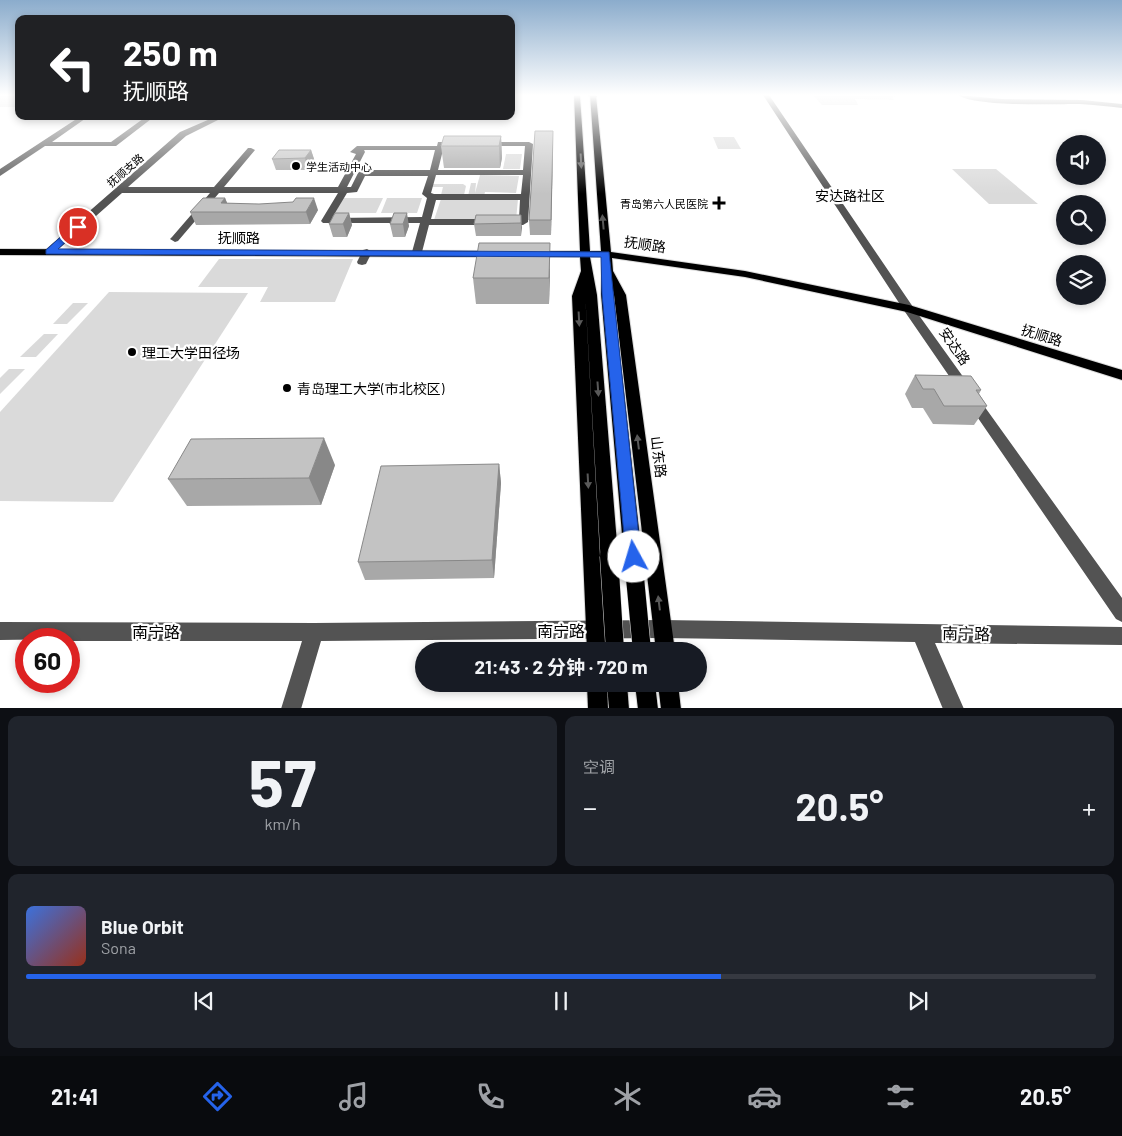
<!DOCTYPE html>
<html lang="zh">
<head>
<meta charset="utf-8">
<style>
	body { margin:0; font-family:Barlow,"Noto Sans SC",sans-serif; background:#20242c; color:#f1f3f6; height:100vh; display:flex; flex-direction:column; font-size:19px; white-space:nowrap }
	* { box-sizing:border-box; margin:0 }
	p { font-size:16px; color:#9ea1a6 }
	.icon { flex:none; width:28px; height:28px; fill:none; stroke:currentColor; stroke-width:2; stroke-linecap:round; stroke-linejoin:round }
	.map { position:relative; height:708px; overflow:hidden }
	.panel { display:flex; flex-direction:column; gap:8px; padding:8px; background:#0d0f14; flex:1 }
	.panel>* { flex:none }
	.top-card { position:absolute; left:15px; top:15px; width:500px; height:105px; border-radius:10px; box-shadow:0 2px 8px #0003; background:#202124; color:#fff; overflow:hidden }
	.buttons { position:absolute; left:1056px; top:135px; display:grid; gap:10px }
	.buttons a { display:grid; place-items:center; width:50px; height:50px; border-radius:50%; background:#171b24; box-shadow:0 2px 8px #0003; font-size:25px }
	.speed { position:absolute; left:15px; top:628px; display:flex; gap:10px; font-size:25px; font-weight:700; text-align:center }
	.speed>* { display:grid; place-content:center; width:65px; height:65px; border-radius:50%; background:#171b24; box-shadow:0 2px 8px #0003; line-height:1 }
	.speed .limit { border:8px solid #d22; background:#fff; color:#111 }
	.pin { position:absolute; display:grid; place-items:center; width:42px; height:42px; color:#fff; margin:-21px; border:2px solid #fff; border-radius:50%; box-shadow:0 1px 5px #0007 }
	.me { position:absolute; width:55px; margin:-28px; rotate:354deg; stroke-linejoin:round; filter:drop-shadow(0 0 4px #0008) }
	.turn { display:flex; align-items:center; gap:18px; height:105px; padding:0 25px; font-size:22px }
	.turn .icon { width:65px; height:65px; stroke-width:2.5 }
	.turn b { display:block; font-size:35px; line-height:42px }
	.big { font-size:38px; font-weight:700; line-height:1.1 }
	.panel .card { flex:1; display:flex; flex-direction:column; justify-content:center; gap:8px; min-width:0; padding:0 18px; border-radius:10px; background:#20242c }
	.panel .dial { align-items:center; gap:0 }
	.dial b { font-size:65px; line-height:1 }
	.song { display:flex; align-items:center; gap:15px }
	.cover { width:60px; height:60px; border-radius:8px; background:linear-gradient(135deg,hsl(220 70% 55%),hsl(10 70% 35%)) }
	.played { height:5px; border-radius:2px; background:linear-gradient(90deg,#2563eb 65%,#363941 65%) }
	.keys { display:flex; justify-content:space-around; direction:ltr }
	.heat { display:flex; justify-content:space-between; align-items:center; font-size:28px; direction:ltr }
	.panel .tiles { flex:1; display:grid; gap:8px; grid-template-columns:1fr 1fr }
	.card:last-child { grid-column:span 2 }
	.trip { position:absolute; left:415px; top:642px; width:292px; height:50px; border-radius:25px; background:#171b24; box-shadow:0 2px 8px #0003; font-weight:700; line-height:50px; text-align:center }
	.tab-bar { display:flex; height:80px; justify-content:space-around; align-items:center; background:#090b0e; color:#9ea1a6 }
	.tab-bar .icon { width:35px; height:35px }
	.tab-bar .on { color:#2563eb }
	.tab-bar b { font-size:22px; color:#f1f3f6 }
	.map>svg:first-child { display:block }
	.green { fill:#dadada }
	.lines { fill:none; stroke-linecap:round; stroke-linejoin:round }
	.major-casing { stroke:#dbdbdb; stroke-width:2 }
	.highway-casing { stroke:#dbdbdb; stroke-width:1 }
	.minor { fill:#535353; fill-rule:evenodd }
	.major { fill:#000; fill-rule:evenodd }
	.highway { fill:#000; fill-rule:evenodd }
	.major-bridge-casing { stroke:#dbdbdb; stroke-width:19; stroke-linecap:butt }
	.major-bridge { stroke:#000; stroke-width:18 }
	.wall { fill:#a8a8a8 }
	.shaded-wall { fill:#888 }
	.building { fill:#c3c3c3; stroke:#888 }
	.oneway { fill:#595959 }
	.route { fill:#2563eb; stroke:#184099 }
	.poi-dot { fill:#000; stroke:#fff; stroke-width:2 }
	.labels { text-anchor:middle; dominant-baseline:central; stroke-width:4.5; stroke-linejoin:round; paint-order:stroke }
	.far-poi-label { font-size:11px; fill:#000; stroke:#fff; text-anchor:start }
	.far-street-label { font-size:11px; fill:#000; stroke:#fff }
	.far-quarter-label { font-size:14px; fill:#000; stroke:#fff }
	.street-label { font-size:14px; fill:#000; stroke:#fff }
	.poi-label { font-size:14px; fill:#000; stroke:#fff; text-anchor:start }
	.near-street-label { font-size:16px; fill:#000; stroke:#fff }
</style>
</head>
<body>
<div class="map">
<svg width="1122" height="709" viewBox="0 0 1122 709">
	<rect width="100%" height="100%" fill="#fff"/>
	<g class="green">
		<rect x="0" y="95" width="19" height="12"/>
		<path d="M813,95H896L892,98L894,100L855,99L858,105H822Z"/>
		<path d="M713,137H734L741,149H718Z"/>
		<path d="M506,154H522L520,169H503Z"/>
		<path d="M952,169H996L1038,204H989Z"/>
		<path d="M480,175L519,176L516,193L485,192L484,196H468L471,183H476L475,193Z"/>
		<path d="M430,184H463L466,186L464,195H441L443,187H430Z"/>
		<path d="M343,198H383L376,213H335Z"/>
		<path d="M387,198H422L417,213H381Z"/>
		<path d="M441,199H518L516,220H434Z"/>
		<path d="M219,259H353L335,302H260L268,287H198Z"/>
		<path d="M109,292L248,293L113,502L0,501V412Z"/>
		<path d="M73,303H88L67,324H53Z"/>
		<path d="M44,334H58L36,357H20Z"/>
		<path d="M9,369H25L0,394V378Z"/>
	</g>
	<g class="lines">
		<defs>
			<g id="major">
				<path d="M574,95H580L590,251H601L590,95H596L611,252L745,271L909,305L1122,370V380L907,312L745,277L612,258L613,271L626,295L675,651H656L614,295L613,291L642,557L639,563L633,565L627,563L624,557L601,294L602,257H590L597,295L618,556L615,562L609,564L603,562L600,556L585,292L606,651H587L572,296L581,271L580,257H532L527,254L532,251H580Z"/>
				<path d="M0,249L492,251L497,254L492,257L0,255Z"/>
				<path d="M587,684H607L608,709H588Z"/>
				<path d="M607,684H627L629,709H609Z"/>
				<path d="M635,684H655L658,709H638Z"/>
				<path d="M658,684H678L681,709H661Z"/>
			</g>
			<path id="highway" d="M588,95H596L597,97L593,99Z"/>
		</defs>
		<use href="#major" class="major-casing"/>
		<use href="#highway" class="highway-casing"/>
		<g class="minor">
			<path d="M763,95H769L913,307L1122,598V622L1116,619L903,309Z"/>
			<path d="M958,95L1001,99L1082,100L1122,104V108C1108,106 1094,105 1080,104C1054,104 976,107 958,95Z"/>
			<path d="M81,116H89L52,142H111L147,116H155L116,146H45L0,176V169Z"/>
			<path d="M217,116H226L186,136L128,187H214L248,148H251L255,150L224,187H338L356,154L350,152L357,146H437L438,142H445L449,144L444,146L438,170H523L525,146H485L481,144L485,142H529L533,144L528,222L523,225H429L422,252L417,255L412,252L420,223H323L321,221L338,193H219L178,241L175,242L170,239L172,237L210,193H122L53,254H45V250L180,132ZM364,150H435L430,170H362L358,173L351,187H347L365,152ZM436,175H523L521,194H434L431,193ZM365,176H428L422,194L427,198L422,217L332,218L347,193L357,192ZM436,200H520L519,219H431Z"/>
			<path d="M367,249L372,252L366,264L362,265L358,264L357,262L363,250Z"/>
			<path d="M662,620L1122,627V645L935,643L964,709H943L915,642L662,638L321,641L301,709H281L302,641H69V639L0,640V622L314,623Z"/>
		</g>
		<use href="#major" class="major"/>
		<use href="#highway" class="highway"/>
		<defs>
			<g id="major-bridge">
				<path d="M609,556L615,651"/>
				<path d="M633,557L642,651"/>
			</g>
		</defs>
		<use href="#major-bridge" class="major-bridge-casing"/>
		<use href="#major-bridge" class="major-bridge"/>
	</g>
	<g class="wall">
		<path d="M501,136L502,158L500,168H444L441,146Z"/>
		<path d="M553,144L551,235H530L529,220Z"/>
		<path d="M311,150L315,162L308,170H276L272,159Z"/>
		<path d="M225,198L227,203L318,210L310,224L196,225L190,212Z"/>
		<path d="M349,213L352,225L347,237H333L329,224Z"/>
		<path d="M394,213L409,226L405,237H393L390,224Z"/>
		<path d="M521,215V236H476L474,224Z"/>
		<path d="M550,269L549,304H476L473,278Z"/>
		<path d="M915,375L981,390L979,394L987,406L974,425L933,424L923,408H912L905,394Z"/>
		<path d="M499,464L501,483L494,578L365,580L358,562Z"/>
		<path d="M335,465L321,505L187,506L168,479Z"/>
	</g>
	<g class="shaded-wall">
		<path d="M553,131V144L551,235V220Z"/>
		<path d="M501,136L502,158L500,168L499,146Z"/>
		<path d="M311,150L315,162L308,170L305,158Z"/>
		<path d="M225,198L230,210L221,203Z"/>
		<path d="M314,198L318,210L310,224L306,212Z"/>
		<path d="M349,213L352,225L347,237L343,224Z"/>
		<path d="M407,213L409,226L405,237L403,224Z"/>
		<path d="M521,215L522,228L521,236Z"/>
		<path d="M550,243V269L549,304V278Z"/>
		<path d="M324,438L335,465L321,505L309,478Z"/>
		<path d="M499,464L501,483L494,578L492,560Z"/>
	</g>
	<g class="building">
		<path d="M535,131H553L551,220H529Z"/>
		<path d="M444,136H501L499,146H441Z"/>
		<path d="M279,150H311L305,158L272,159Z"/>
		<path d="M203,198H225L221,203L259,204L293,202L296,198H314L306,212H190Z"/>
		<path d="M335,213H349L343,224H329Z"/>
		<path d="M394,213H407L403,224H390Z"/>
		<path d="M476,215H521V223L474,224Z"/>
		<path d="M479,243H550L549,278H473Z"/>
		<path d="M915,375L971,376L981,390H976L987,406H944L934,389H923Z"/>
		<path d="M324,438L309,478L168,479L191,439Z"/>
		<path d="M499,464L492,560L358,562L381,466Z"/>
	</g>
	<defs><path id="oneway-solid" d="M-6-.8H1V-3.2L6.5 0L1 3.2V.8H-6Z" transform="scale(1.25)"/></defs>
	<g class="oneway">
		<use href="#oneway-solid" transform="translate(581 161) rotate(87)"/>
		<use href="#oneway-solid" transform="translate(603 222) rotate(-95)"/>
		<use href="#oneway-solid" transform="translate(579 319) rotate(87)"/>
		<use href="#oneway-solid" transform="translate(598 389) rotate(86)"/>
		<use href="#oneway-solid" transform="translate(638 442) rotate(-97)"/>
		<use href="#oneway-solid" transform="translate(588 481) rotate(87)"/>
		<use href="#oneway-solid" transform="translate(659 603) rotate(-97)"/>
	</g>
	<linearGradient id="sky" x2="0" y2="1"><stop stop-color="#8baccc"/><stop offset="0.49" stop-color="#fff"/><stop offset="1" stop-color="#fff" stop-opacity="0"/></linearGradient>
	<rect width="1122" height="194" fill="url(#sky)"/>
	<path class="route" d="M74,225L82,227L58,249L609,252L641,557L639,562L634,564L628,562L626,557L602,294L601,257L46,254V250Z"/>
	<g class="poi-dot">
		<circle cx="296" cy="166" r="5"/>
		<path d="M716.5 195.5h5v5h5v5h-5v5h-5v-5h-5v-5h5z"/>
		<circle cx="132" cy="352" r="5"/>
		<circle cx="287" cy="388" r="5"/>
	</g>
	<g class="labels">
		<g class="far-poi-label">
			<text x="306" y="166">学生活动中心</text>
			<text x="708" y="203" text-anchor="end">青岛第六人民医院</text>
		</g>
		<g class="far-street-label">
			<text transform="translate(125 170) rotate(-41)">抚顺支路</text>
		</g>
		<g class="far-quarter-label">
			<text x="850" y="195">安达路社区</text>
		</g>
		<g class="street-label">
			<text x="239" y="237">抚顺路</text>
			<text transform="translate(645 244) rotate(8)">抚顺路</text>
			<text transform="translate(1042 335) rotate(17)">抚顺路</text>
			<text transform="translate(955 346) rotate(55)">安达路</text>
			<text transform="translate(659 457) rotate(83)">山东路</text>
		</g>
		<g class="poi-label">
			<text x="142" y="352">理工大学田径场</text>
			<text x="297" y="388">青岛理工大学(市北校区)</text>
		</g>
		<g class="near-street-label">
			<text x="561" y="630">南宁路</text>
			<text x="156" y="631">南宁路</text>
			<text transform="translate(966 633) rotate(1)">南宁路</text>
		</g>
	</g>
</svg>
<div class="buttons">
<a><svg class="icon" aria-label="sound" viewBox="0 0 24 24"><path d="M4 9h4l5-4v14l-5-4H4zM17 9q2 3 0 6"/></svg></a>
<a><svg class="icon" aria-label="search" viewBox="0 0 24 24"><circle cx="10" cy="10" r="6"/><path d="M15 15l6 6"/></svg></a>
<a><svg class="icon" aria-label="layers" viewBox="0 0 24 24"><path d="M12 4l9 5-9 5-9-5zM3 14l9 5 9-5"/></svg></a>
</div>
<div class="speed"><div class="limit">60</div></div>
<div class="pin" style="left:78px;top:227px;background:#d93025"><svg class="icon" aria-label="arrive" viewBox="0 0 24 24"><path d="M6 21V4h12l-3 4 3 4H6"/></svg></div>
<svg class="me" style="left:634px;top:557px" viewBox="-20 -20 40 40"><circle r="19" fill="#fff"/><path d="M0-13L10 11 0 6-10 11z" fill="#2563eb"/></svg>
<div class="trip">21:43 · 2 分钟 · 720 m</div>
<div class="top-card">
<div class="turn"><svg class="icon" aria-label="left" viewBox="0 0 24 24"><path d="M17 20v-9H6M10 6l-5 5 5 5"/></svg><div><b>250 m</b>抚顺路</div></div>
</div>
</div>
<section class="panel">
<div class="tiles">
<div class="card dial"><b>57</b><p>km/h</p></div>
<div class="card"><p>空调</p>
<div class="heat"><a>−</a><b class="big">20.5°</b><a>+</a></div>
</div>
<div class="card">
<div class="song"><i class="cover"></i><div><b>Blue Orbit</b><p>Sona</p></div></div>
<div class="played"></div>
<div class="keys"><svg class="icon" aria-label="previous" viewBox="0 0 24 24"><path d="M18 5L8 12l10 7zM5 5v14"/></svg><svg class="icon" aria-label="pause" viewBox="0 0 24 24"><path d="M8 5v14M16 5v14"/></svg><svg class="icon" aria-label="next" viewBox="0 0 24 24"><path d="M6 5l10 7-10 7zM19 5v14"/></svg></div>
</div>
</div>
</section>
<nav class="tab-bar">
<b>21:41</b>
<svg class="icon on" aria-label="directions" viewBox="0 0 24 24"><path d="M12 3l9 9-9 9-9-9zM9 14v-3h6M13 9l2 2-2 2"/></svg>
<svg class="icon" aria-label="music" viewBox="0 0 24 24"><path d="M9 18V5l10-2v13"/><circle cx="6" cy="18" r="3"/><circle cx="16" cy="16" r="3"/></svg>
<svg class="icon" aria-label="phone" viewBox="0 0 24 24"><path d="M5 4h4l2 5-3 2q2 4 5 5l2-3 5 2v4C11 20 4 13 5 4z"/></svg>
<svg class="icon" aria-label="climate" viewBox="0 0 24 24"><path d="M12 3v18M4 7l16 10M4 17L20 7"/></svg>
<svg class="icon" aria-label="car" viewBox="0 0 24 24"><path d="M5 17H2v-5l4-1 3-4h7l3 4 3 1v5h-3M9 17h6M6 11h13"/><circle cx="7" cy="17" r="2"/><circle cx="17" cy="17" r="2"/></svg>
<svg class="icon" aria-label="filters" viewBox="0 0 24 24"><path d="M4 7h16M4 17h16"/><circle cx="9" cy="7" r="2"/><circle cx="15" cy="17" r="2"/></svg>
<b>20.5°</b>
</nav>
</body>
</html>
